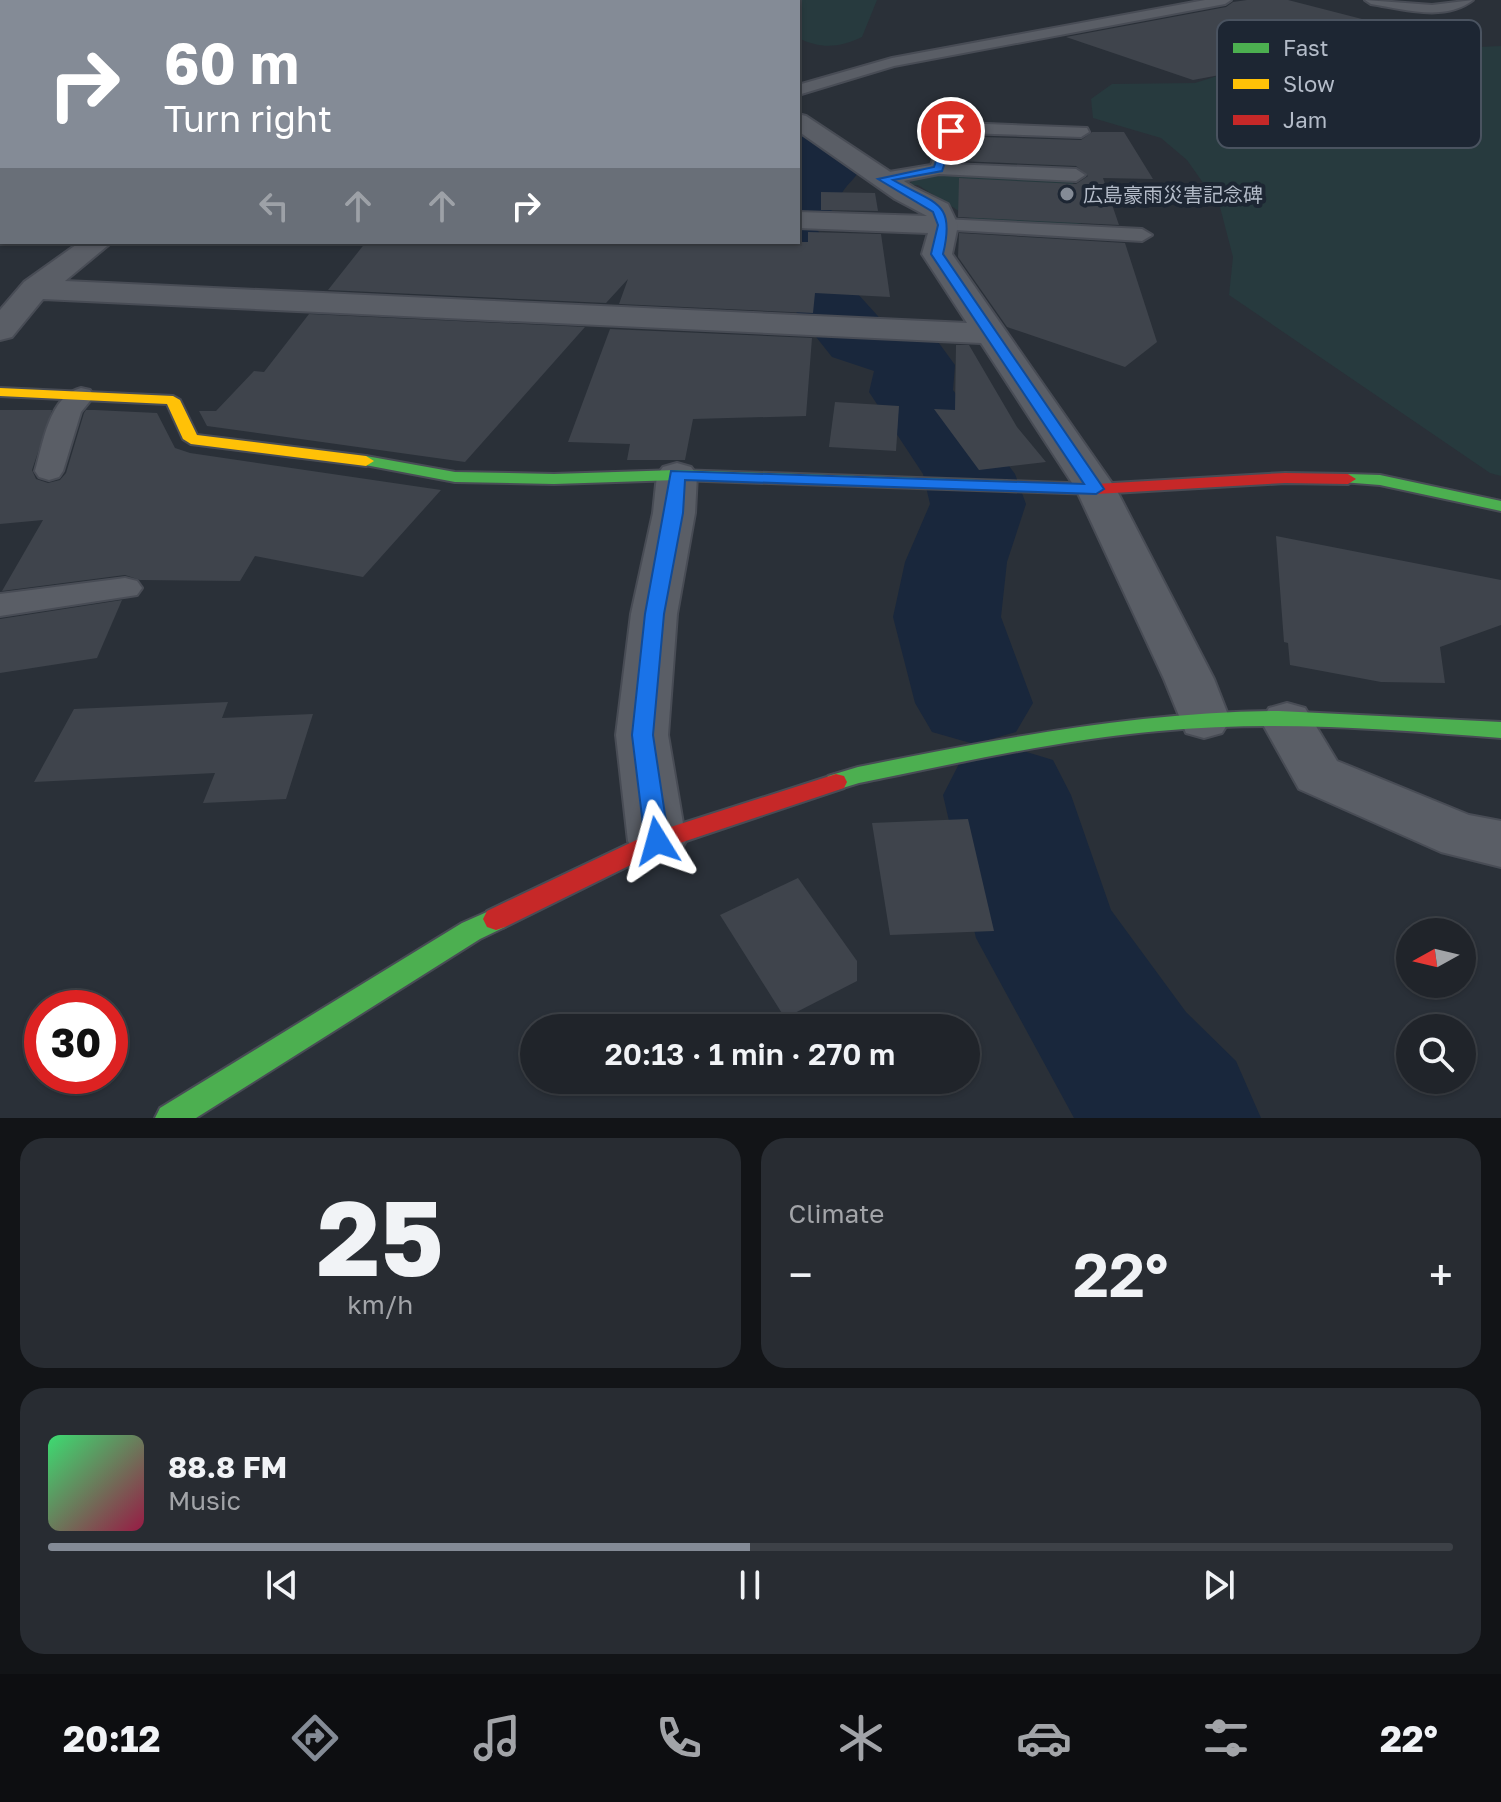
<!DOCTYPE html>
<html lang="en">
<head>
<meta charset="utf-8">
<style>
	body { margin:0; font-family:"Golos Text","Noto Sans JP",sans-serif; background:#282c32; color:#f1f3f6; height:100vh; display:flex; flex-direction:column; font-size:30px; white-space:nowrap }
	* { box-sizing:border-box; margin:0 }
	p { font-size:26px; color:#a2a4a8 }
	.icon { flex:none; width:44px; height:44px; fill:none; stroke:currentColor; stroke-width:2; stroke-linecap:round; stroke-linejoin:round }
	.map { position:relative; height:1118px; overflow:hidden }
	.drawer { display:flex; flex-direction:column; gap:20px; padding:20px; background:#121417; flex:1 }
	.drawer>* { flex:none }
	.guide { position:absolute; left:0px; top:0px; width:800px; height:244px; box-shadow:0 2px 6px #0004,0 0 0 2px #3d4147; background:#848b96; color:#fff; overflow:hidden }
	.needle { width:52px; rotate:262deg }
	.tools { position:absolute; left:1396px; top:918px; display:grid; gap:16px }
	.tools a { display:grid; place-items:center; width:80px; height:80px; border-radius:50%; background:#20242a; box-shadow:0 2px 6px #0004,0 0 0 2px #3d4147; font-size:40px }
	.speed { position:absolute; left:24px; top:990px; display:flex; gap:16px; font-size:40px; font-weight:700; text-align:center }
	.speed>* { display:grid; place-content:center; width:104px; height:104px; border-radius:50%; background:#20242a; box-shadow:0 2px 6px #0004,0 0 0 2px #3d4147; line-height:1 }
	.speed .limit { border:12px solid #d22; background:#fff; color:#111 }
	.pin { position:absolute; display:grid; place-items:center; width:68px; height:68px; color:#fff; margin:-34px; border:4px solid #fff; border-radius:50%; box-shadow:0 2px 8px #0007 }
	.me { position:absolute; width:88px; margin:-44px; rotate:352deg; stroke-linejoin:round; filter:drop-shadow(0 0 6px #0008) }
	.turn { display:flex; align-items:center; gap:28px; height:168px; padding:0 32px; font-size:36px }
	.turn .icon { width:104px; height:104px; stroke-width:2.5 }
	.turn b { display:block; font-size:56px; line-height:68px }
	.lanes { display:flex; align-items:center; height:76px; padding:0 32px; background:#0003; justify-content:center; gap:40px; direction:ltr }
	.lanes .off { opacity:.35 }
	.big { font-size:60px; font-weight:600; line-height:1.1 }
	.drawer .card { flex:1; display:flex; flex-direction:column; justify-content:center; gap:12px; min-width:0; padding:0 28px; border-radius:24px; background:#282c32 }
	.drawer .dial { align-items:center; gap:0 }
	.dial b { font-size:104px; line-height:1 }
	.song { display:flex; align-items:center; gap:24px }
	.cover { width:96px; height:96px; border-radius:12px; background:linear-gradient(135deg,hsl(140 70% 55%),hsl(340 70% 35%)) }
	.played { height:8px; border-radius:4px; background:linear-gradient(90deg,#848b96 50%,#3d4147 50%) }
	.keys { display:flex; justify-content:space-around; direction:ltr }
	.heat { display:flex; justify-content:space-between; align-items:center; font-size:44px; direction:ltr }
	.drawer .tiles { flex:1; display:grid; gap:20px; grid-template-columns:1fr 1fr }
	.card:last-child { grid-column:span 2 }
	.trip { position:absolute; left:520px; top:1014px; width:460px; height:80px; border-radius:40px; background:#20242a; box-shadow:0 2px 6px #0004,0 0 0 2px #3d4147; font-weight:600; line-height:80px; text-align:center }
	.tab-bar { display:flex; height:128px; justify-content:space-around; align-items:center; background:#0d0e11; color:#a2a4a8 }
	.tab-bar .icon { width:56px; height:56px }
	.tab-bar .active { color:#848b96 }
	.tab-bar b { font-size:36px; color:#f1f3f6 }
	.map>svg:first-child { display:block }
	.green { fill:#273a3e }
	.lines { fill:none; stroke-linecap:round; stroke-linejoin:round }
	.river { fill:#19273c; fill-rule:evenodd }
	.building { fill:#3f444c }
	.lane-casing { stroke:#484c55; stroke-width:4 }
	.street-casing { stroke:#484c55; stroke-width:4 }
	.fast-casing { stroke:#484c55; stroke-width:4 }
	.slow-casing { stroke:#484c55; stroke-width:4 }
	.jam-casing { stroke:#484c55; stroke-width:4 }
	.lane { fill:#5a5e66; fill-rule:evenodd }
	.street { fill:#5a5e66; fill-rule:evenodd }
	.fast { fill:#4caf50; fill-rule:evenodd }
	.slow { fill:#ffc107; fill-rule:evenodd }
	.jam { fill:#c62828; fill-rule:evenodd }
	.route { fill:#1a73e8; stroke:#114b97; stroke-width:2 }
	.poi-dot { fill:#848b96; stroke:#1d2633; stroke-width:3 }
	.labels { text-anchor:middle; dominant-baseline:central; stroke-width:8; stroke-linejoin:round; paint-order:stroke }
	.far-poi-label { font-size:20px; fill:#b4bcc9; stroke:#1d2633; text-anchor:start }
	.key { fill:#1d2633; stroke:#4a5360; stroke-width:2 }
	.key-label { font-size:22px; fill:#b4bcc9 }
</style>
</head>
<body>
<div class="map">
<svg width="1501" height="1118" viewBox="0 0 1501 1118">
	<rect width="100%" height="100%" fill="#2a3038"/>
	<g class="green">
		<path d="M753,0H877L862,37C839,48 821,49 798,38V2Z"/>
		<path d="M1501,46V476L1490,473L1229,295L1233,257L1220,207L1187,160L1161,138L1093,118L1091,99L1112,84L1195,83L1281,56Z"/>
		<path d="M945,172L1072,178L1082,223L1073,225L973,220L918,185L908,186L912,181Z"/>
	</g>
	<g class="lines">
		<g class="river">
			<path d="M611,0H651L652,2H612Z"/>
			<path d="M798,126C828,133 849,141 858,173C854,179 845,187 842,193C833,212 826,220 805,225L816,228L826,242L838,272L886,325L936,339L955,365L953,390L1015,474L1026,504L1007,562L1001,617L1033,703L1016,732L974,744L932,732L915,703L893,617L905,562L930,504L923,474L869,392L874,371L832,357L770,279L760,242H798Z"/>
			<path d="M1007,746L1053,760L1071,795L1111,910L1186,1012L1236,1061L1261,1118H1074L976,938L943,795L961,760Z"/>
		</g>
	</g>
	<g class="building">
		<path d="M1247,0H1288L1428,36L1193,80L1066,37L1226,7L1233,2Z"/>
		<path d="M1092,132H1124L1153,179L1103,178L1119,225L958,217L959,178L1076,184L1088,176L1076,166L959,161L960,149L981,150V137L1081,140Z"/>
		<path d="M821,192L875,193L878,211L821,210Z"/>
		<path d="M808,232L881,234L890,297L815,293L813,313L619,304L628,279L606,303L328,290L366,242H808Z"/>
		<path d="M959,233L1125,243L1157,342L1125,367L1007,327L958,257Z"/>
		<path d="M309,314L585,327L465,462L207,426L199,411H216L254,371L264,372Z"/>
		<path d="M610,329L812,338L806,416L693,419L685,460H627L630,444L568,442Z"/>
		<path d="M956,345H969L1017,427L1046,462L979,470L934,409L955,410Z"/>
		<path d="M835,402L899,406L896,451L829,447Z"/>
		<path d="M0,410H52L32,470L36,479L48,483L60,480L66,473L84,413L86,410H95L157,413L175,448L190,453L441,490L363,577L255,556L240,581L140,580L125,575L2,591L43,520L0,524Z"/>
		<path d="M1276,536L1501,580V625L1440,647L1445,683L1381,682L1290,665L1288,643L1284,642Z"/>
		<path d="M122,600L97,658L0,673V619Z"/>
		<path d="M228,702L222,718L313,714L286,799L203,803L215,773L34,782L74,709Z"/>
		<path d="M968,819L994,931L890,935L872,823Z"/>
		<path d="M798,878L857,961V981L785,1018L720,915Z"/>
	</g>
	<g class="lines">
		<defs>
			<g id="lane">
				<path d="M1205,0H1231L1225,4L894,66L798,95V85L892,58Z"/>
				<path d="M1365,0L1432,5L1473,0C1445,22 1403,9 1371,4Z"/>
				<path d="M962,123L1087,128L1089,132L1081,137L963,133L958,134L950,164L1076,169L1085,175L1076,181L939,174L883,185L874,179L883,173L931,165L945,127Z"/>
				<path d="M944,219L1142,229L1152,235L1142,241L937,229L934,225Z"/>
				<path d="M81,388L90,390L94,396L81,412L63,471L59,477L49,480L39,477L35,471C43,444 49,396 81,388Z"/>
				<path d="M125,578L137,581L142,588L137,595L0,616V594Z"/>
			</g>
			<g id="street">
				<path d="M223,0H250L251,2H224Z"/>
				<path d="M537,0H557L558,2H538Z"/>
				<rect x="0" y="72" width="2" height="12"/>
				<path d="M798,114L806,116L913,187L948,204L958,225L952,254L1116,489L1214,679L1230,720L1222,733L1204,738L1186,733L1164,679L1076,489L981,343L43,299L12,337L0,340V310L24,282L80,242H112L65,281L967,323L922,254L928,233L798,228V212L927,216L895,199L798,131Z"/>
				<path d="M677,463L691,467L697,475L695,513L677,614L668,735L686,841L677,857L657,864L637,857L628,841L616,735L631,614L653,513L657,475L663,467Z"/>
				<path d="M1287,703L1305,708L1337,761L1469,815L1501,821V867L1441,852L1299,789L1261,721L1269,708Z"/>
			</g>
			<g id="fast">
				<path d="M366,456L455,472L554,474L677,470L1006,481L1014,486L1006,491L677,480L554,484L455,482L360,464L358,461Z"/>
				<path d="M1348,474L1380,475L1501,501V511L1380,485L1342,482L1340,479Z"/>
				<path d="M1279,711L1501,722V738C1388,729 1273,720 1159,731C1058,740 958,763 859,783L836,790L828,788L825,782L828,776L858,767C998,739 1135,712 1279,711Z"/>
				<path d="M496,908L505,911L509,919L505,927L480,939L196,1118H155L160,1108L462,923Z"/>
			</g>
			<path id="slow" d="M0,388L173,396L180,400L197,435L366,456L374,461L366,466L191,444L183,439L167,404L0,396Z"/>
			<g id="jam">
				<path d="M1285,473L1348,474L1356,479L1348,484L1285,483L1096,494L1006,491L998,486L1006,481L1096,484Z"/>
				<path d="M836,774L844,776L847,782L844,788L665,848L505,927L496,930L487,927L483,919L487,911L649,834Z"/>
			</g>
		</defs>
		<use href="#lane" class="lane-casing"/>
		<use href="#street" class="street-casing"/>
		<use href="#fast" class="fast-casing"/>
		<use href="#slow" class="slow-casing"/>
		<use href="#jam" class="jam-casing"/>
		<use href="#lane" class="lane"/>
		<use href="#street" class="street"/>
		<use href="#fast" class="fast"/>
		<use href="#slow" class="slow"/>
		<use href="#jam" class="jam"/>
	</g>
	<path class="route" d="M951,128L956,131L942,171L893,180C935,204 956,201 943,254L1104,489L1096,494L685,480L683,513L664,614L653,735L669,841L666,847L657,850L649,847L645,841L632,735L645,614L671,471L1084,484L931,254L938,225L933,212L878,179L934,167L946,131Z"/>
	<circle class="poi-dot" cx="1067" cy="194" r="8"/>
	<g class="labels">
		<g class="far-poi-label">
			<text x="1083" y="194">広島豪雨災害記念碑</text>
		</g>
	</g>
	<rect x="1217" y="20" width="264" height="128" rx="12" class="key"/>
	<rect x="1233" y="43" width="36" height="10" fill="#4caf50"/>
	<rect x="1233" y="79" width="36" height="10" fill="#ffc107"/>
	<rect x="1233" y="115" width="36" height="10" fill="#c62828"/>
	<g class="key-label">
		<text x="1283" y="56">Fast</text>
		<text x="1283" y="92">Slow</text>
		<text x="1283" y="128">Jam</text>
	</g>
</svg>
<div class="tools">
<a><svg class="needle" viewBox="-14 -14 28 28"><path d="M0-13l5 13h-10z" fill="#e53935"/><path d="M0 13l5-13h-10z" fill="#a2a4a8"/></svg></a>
<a><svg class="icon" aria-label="search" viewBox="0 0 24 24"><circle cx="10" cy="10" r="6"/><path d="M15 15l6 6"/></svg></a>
</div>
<div class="speed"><div class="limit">30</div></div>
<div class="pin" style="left:951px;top:131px;background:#d93025"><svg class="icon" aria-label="arrive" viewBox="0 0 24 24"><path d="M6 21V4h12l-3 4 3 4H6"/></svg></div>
<svg class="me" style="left:657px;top:841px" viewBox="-20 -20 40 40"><path d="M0-17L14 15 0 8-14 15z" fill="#1a73e8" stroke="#fff" stroke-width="4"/></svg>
<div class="trip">20:13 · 1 min · 270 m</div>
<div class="guide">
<div class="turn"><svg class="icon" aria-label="right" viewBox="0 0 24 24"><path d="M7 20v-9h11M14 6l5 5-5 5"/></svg><div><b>60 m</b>Turn right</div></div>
<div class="lanes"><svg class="icon off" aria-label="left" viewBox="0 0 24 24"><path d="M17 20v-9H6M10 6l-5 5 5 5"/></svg><svg class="icon off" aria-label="ahead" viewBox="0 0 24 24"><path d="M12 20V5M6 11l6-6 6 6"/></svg><svg class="icon off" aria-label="ahead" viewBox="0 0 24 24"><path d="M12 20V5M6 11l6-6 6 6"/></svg><svg class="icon" aria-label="right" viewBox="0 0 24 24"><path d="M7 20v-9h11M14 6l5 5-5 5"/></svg></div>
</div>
</div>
<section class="drawer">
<div class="tiles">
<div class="card dial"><b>25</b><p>km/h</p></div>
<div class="card"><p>Climate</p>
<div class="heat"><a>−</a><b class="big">22°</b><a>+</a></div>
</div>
<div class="card">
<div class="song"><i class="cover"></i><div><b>88.8 FM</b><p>Music</p></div></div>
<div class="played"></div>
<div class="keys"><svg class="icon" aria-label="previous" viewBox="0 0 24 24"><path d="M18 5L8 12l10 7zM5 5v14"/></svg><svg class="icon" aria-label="pause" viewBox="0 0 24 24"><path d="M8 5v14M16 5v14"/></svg><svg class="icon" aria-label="next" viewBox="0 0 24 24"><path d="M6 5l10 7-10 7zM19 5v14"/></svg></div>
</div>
</div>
</section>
<nav class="tab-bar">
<b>20:12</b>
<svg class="icon active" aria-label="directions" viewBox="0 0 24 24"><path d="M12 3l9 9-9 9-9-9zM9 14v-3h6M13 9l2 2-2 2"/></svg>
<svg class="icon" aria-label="music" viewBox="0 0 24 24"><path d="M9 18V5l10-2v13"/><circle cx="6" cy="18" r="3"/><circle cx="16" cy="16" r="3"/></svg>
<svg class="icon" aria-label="phone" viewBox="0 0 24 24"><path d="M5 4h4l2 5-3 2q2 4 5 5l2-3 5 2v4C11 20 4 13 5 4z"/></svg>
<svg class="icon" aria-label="climate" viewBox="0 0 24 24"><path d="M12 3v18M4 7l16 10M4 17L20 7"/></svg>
<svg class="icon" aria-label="car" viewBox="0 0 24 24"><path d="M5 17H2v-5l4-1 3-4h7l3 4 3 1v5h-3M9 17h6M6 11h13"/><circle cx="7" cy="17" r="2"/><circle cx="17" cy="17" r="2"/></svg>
<svg class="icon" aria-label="filters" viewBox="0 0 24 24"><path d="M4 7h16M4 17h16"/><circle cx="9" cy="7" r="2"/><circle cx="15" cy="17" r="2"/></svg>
<b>22°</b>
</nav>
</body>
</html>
